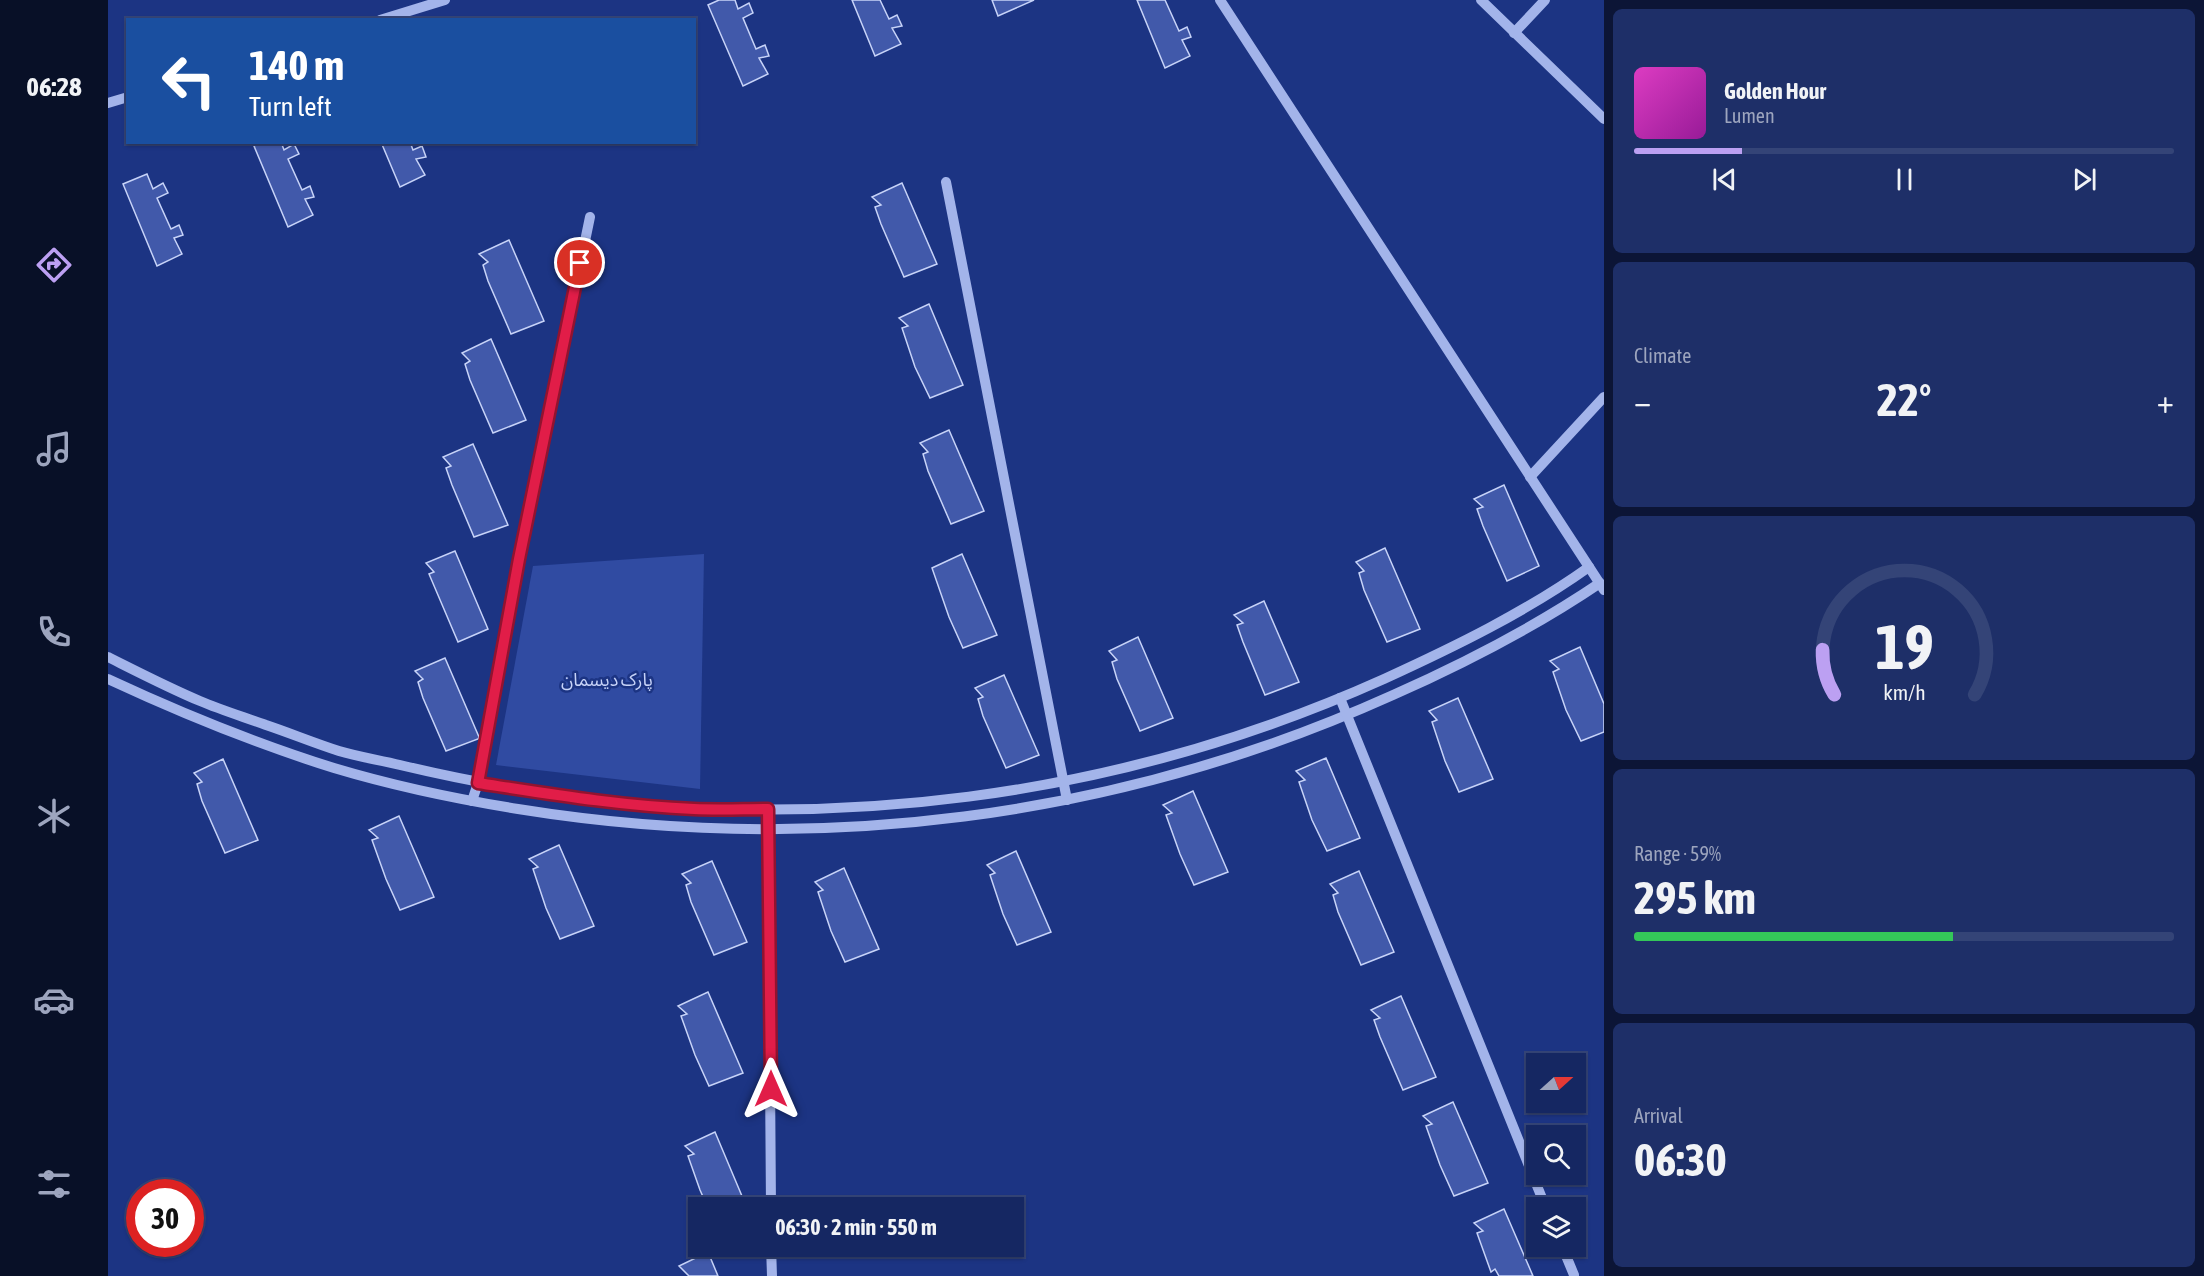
<!DOCTYPE html>
<html lang="en">
<head>
<meta charset="utf-8">
<style>
	body { margin:0; font-family:"Asap Condensed","Noto Sans Arabic",sans-serif; background:#1e2f68; color:#f1f3f6; height:100vh; display:flex; flex-direction:column; font-size:22px; white-space:nowrap }
	* { box-sizing:border-box; margin:0 }
	p { font-size:20px; color:#9da5be }
	.icon { flex:none; width:33px; height:33px; fill:none; stroke:currentColor; stroke-width:2; stroke-linecap:round; stroke-linejoin:round }
	.map { position:relative; flex:1; overflow:hidden }
	.details { display:flex; flex-direction:column; gap:9px; padding:9px; background:#0c1536; width:600px }
	.details>* { flex:none }
	.top-card { position:absolute; left:18px; top:18px; width:570px; height:126px; border-radius:0px; box-shadow:0 2px 4px #0004,0 0 0 2px #344477; background:#1a4fa0; color:#fff; overflow:hidden }
	.needle { width:39px; rotate:69deg }
	.controls { position:absolute; left:1418px; top:1053px; display:grid; gap:12px }
	.controls a { display:grid; place-items:center; width:60px; height:60px; border-radius:0px; background:#152762; box-shadow:0 2px 4px #0004,0 0 0 2px #344477; font-size:30px }
	.speed { position:absolute; left:18px; top:1179px; display:flex; gap:12px; font-size:30px; font-weight:700; text-align:center }
	.speed>* { display:grid; place-content:center; width:78px; height:78px; border-radius:50%; background:#152762; box-shadow:0 2px 4px #0004,0 0 0 2px #344477; line-height:1 }
	.speed .limit { border:9px solid #d22; background:#fff; color:#111 }
	.pin { position:absolute; display:grid; place-items:center; width:51px; height:51px; color:#fff; margin:-26px; border:3px solid #fff; border-radius:50%; box-shadow:0 2px 6px #0007 }
	.me { position:absolute; width:66px; margin:-33px; rotate:0deg; stroke-linejoin:round; filter:drop-shadow(0 0 4px #0008) }
	.turn { display:flex; align-items:center; gap:21px; height:126px; padding:0 24px; font-size:27px }
	.turn .icon { width:78px; height:78px; stroke-width:2.5 }
	.turn b { display:block; font-size:42px; line-height:51px }
	.big { font-size:45px; font-weight:700; line-height:1.1 }
	.details .widget { flex:1; display:flex; flex-direction:column; justify-content:center; gap:9px; min-width:0; padding:0 21px; border-radius:9px; background:#1e2f68 }
	.details .dial { align-items:center; gap:0 }
	.dial svg { height:156px; overflow:visible; fill:none; stroke:#344477; stroke-width:7; stroke-linecap:round; text-anchor:middle }
	.dial text { fill:#f1f3f6; stroke:none }
	.song { display:flex; align-items:center; gap:18px }
	.cover { width:72px; height:72px; border-radius:9px; background:linear-gradient(135deg,hsl(310 70% 55%),hsl(300 70% 35%)) }
	.played { height:6px; border-radius:3px; background:linear-gradient(90deg,#bca0f2 20%,#344477 20%) }
	.keys { display:flex; justify-content:space-around; direction:ltr }
	.heat { display:flex; justify-content:space-between; align-items:center; font-size:33px; direction:ltr }
	.charge { height:9px; border-radius:4px; background:linear-gradient(90deg,#34c759 59%,#344477 0) }
	.trip { position:absolute; left:580px; top:1197px; width:336px; height:60px; border-radius:0px; background:#152762; box-shadow:0 2px 4px #0004,0 0 0 2px #344477; font-weight:700; line-height:60px; text-align:center }
	main { display:flex; flex:1; min-height:0 }
	.tabs { display:flex; flex-direction:column; width:108px; justify-content:space-around; align-items:center; background:#081027; color:#9da5be }
	.tabs .icon { width:42px; height:42px }
	.tabs .on { color:#bca0f2 }
	.tabs b { font-size:27px; color:#f1f3f6 }
	.map>svg:first-child { display:block }
	.green { fill:#304ba2 }
	.building { fill:#4159aa; stroke:#c7d3f8; stroke-width:1.5 }
	.lines { fill:none; stroke-linecap:round; stroke-linejoin:round }
	.minor { stroke:#a3b4ea; stroke-width:10 }
	.route-casing { stroke:#92132f; stroke-width:15 }
	.route { stroke:#e11d48; stroke-width:10 }
	.labels { text-anchor:middle; dominant-baseline:central; stroke-width:5; stroke-linejoin:round; paint-order:stroke }
	.park-label { font-size:18px; fill:#c7d3f8; stroke:#1c3483 }
</style>
</head>
<body>
<main>
<nav class="tabs">
<b>06:28</b>
<svg class="icon on" aria-label="directions" viewBox="0 0 24 24"><path d="M12 3l9 9-9 9-9-9zM9 14v-3h6M13 9l2 2-2 2"/></svg>
<svg class="icon" aria-label="music" viewBox="0 0 24 24"><path d="M9 18V5l10-2v13"/><circle cx="6" cy="18" r="3"/><circle cx="16" cy="16" r="3"/></svg>
<svg class="icon" aria-label="phone" viewBox="0 0 24 24"><path d="M5 4h4l2 5-3 2q2 4 5 5l2-3 5 2v4C11 20 4 13 5 4z"/></svg>
<svg class="icon" aria-label="climate" viewBox="0 0 24 24"><path d="M12 3v18M4 7l16 10M4 17L20 7"/></svg>
<svg class="icon" aria-label="car" viewBox="0 0 24 24"><path d="M5 17H2v-5l4-1 3-4h7l3 4 3 1v5h-3M9 17h6M6 11h13"/><circle cx="7" cy="17" r="2"/><circle cx="17" cy="17" r="2"/></svg>
<svg class="icon" aria-label="filters" viewBox="0 0 24 24"><path d="M4 7h16M4 17h16"/><circle cx="9" cy="7" r="2"/><circle cx="15" cy="17" r="2"/></svg>
</nav>
<div class="map">
<svg width="1496" height="1276" viewBox="0 0 1496 1276">
	<rect width="100%" height="100%" fill="#1c3483"/>
	<path class="green" d="M596,554L592,789L388,765L425,566Z"/>
	<g class="building">
		<path d="M611,0H627L630,9L641,3L645,13L635,18L648,49L657,45L661,56L651,58L660,74L635,86L600,5Z"/>
		<path d="M744,0H772L781,19L789,15L794,26L784,28L793,44L767,56Z"/>
		<path d="M884,0H926L890,16Z"/>
		<path d="M1029,0H1057L1071,31L1079,27L1083,37L1074,40L1082,56L1057,68Z"/>
		<path d="M153,142H173L176,150L186,144L191,154L180,159L194,190L202,186L206,197L197,199L205,215L180,227L146,146Z"/>
		<path d="M273,142H302L305,150L314,146L318,157L308,159L317,175L292,187Z"/>
		<path d="M39,174L45,189L55,183L60,193L49,198L63,229L71,225L75,235L66,238L74,254L49,266L15,184Z"/>
		<path d="M794,183L829,264L796,277L773,224L767,207L773,205L764,197Z"/>
		<path d="M401,240L436,321L403,334L380,281L375,265L380,262L371,254Z"/>
		<path d="M821,304L855,385L822,398L807,367L794,328L800,326L791,318Z"/>
		<path d="M383,339L418,420L385,433L362,380L357,364L362,361L354,353Z"/>
		<path d="M841,430L876,511L843,524L820,471L815,454L820,452L812,443Z"/>
		<path d="M365,444L400,525L366,537L344,485L338,468L343,466L335,457Z"/>
		<path d="M1396,485L1431,566L1399,581L1375,526L1369,509L1375,507L1366,499Z"/>
		<path d="M1277,548L1312,629L1279,642L1256,590L1251,573L1256,571L1248,562Z"/>
		<path d="M347,551L380,629L350,642L321,574L326,572L318,563Z"/>
		<path d="M854,554L889,635L855,648L841,617L824,568Z"/>
		<path d="M1156,601L1191,682L1157,695L1135,642L1129,625L1135,623L1126,615Z"/>
		<path d="M1030,637L1065,718L1032,731L1009,679L1004,662L1009,660L1001,651Z"/>
		<path d="M1472,647L1496,704V732L1473,741L1458,710L1445,672L1451,669L1442,661Z"/>
		<path d="M337,658L371,737L370,739L338,751L315,698L310,682L315,679L307,671Z"/>
		<path d="M896,675L931,755L898,768L875,716L870,699L875,697L867,688Z"/>
		<path d="M1350,698L1385,779L1351,792L1337,761L1324,722L1329,720L1321,711Z"/>
		<path d="M1218,758L1252,838L1219,851L1204,820L1191,782L1197,780L1188,771Z"/>
		<path d="M115,759L150,840L117,853L94,801L89,784L94,782L86,773Z"/>
		<path d="M1085,791L1120,872L1086,885L1072,854L1058,815L1064,813L1055,805Z"/>
		<path d="M291,816L326,897L292,910L278,879L264,840L270,838L261,830Z"/>
		<path d="M451,845L486,926L452,939L438,908L425,869L430,867L421,859Z"/>
		<path d="M908,851L943,932L909,945L895,914L882,875L887,873L879,865Z"/>
		<path d="M604,861L639,942L606,955L583,902L578,885L583,883L574,874Z"/>
		<path d="M736,868L771,949L737,962L723,931L710,892L715,890L707,882Z"/>
		<path d="M1251,871L1286,952L1253,965L1230,912L1225,895L1230,893L1222,884Z"/>
		<path d="M600,992L635,1073L601,1086L587,1055L573,1016L579,1014L570,1006Z"/>
		<path d="M1293,996L1328,1077L1295,1090L1272,1037L1266,1020L1272,1018L1263,1010Z"/>
		<path d="M1345,1102L1380,1183L1346,1196L1332,1165L1318,1126L1324,1124L1315,1116Z"/>
		<path d="M607,1132L639,1208H600L592,1190L580,1156L586,1154L577,1146Z"/>
		<path d="M1396,1209L1425,1276H1391L1387,1269L1383,1272L1369,1233L1375,1231L1366,1223Z"/>
		<path d="M600,1252L610,1276H581L571,1266Z"/>
	</g>
	<g class="lines">
		<g class="minor">
			<path d="M1112,0L1496,590"/>
			<path d="M1373,0L1496,119"/>
			<path d="M272,20L337,0"/>
			<path d="M1406,33L1437,0"/>
			<path d="M0,103L20,97"/>
			<path d="M838,182L959,800"/>
			<path d="M1422,477L1496,397"/>
			<path d="M0,657C30,672 61,688 92,701C113,710 136,717 158,725C182,733 206,743 231,751C251,757 272,760 292,765C338,776 383,785 430,792C718,835 1009,799 1276,679C1346,647 1418,612 1481,567"/>
			<path d="M0,679C73,713 149,744 226,768C286,786 348,799 410,809C708,857 1010,819 1285,695C1357,663 1427,627 1492,583"/>
			<path d="M1232,698L1438,1208"/>
			<path d="M364,801L370,783L411,559L482,217"/>
			<path d="M660,809L663,1208"/>
			<path d="M663,1246L664,1276"/>
			<path d="M1454,1246L1466,1275"/>
		</g>
	</g>
	<g class="lines">
		<defs>
			<path id="route" d="M472,263L411,559L370,783C442,794 514,806 586,809C611,810 636,809 660,809L663,1089"/>
		</defs>
		<use href="#route" class="route-casing"/>
		<use href="#route" class="route"/>
	</g>
	<g class="labels">
		<g class="park-label">
			<text x="499" y="679">پارک دیسمان</text>
		</g>
	</g>
</svg>
<div class="controls">
<a><svg class="needle" viewBox="-14 -14 28 28"><path d="M0-13l5 13h-10z" fill="#e53935"/><path d="M0 13l5-13h-10z" fill="#9da5be"/></svg></a>
<a><svg class="icon" aria-label="search" viewBox="0 0 24 24"><circle cx="10" cy="10" r="6"/><path d="M15 15l6 6"/></svg></a>
<a><svg class="icon" aria-label="layers" viewBox="0 0 24 24"><path d="M12 4l9 5-9 5-9-5zM3 14l9 5 9-5"/></svg></a>
</div>
<div class="speed"><div class="limit">30</div></div>
<div class="pin" style="left:472px;top:263px;background:#d93025"><svg class="icon" aria-label="arrive" viewBox="0 0 24 24"><path d="M6 21V4h12l-3 4 3 4H6"/></svg></div>
<svg class="me" style="left:663px;top:1089px" viewBox="-20 -20 40 40"><path d="M0-17L14 15 0 8-14 15z" fill="#e11d48" stroke="#fff" stroke-width="4"/></svg>
<div class="trip">06:30 · 2 min · 550 m</div>
<div class="top-card">
<div class="turn"><svg class="icon" aria-label="left" viewBox="0 0 24 24"><path d="M17 20v-9H6M10 6l-5 5 5 5"/></svg><div><b>140 m</b>Turn left</div></div>
</div>
</div>
<section class="details">
<div class="widget">
<div class="song"><i class="cover"></i><div><b>Golden Hour</b><p>Lumen</p></div></div>
<div class="played"></div>
<div class="keys"><svg class="icon" aria-label="previous" viewBox="0 0 24 24"><path d="M18 5L8 12l10 7zM5 5v14"/></svg><svg class="icon" aria-label="pause" viewBox="0 0 24 24"><path d="M8 5v14M16 5v14"/></svg><svg class="icon" aria-label="next" viewBox="0 0 24 24"><path d="M6 5l10 7-10 7zM19 5v14"/></svg></div>
</div>
<div class="widget"><p>Climate</p>
<div class="heat"><a>−</a><b class="big">22°</b><a>+</a></div>
</div>
<div class="widget dial"><svg viewBox="0 0 100 80">
<path d="M14 69A42 42 0 1 1 86 69"/>
<path d="M14 69A42 42 0 0 1 8 46" stroke="#bca0f2"/>
<text x="50" y="56" font-size="32" font-weight="700">19</text>
<text x="50" y="72" font-size="11">km/h</text>
</svg></div>
<div class="widget"><p>Range · 59%</p><b class="big">295 km</b><div class="charge"></div></div>
<div class="widget"><p>Arrival</p><b class="big">06:30</b></div>
</section>
</main>
</body>
</html>
